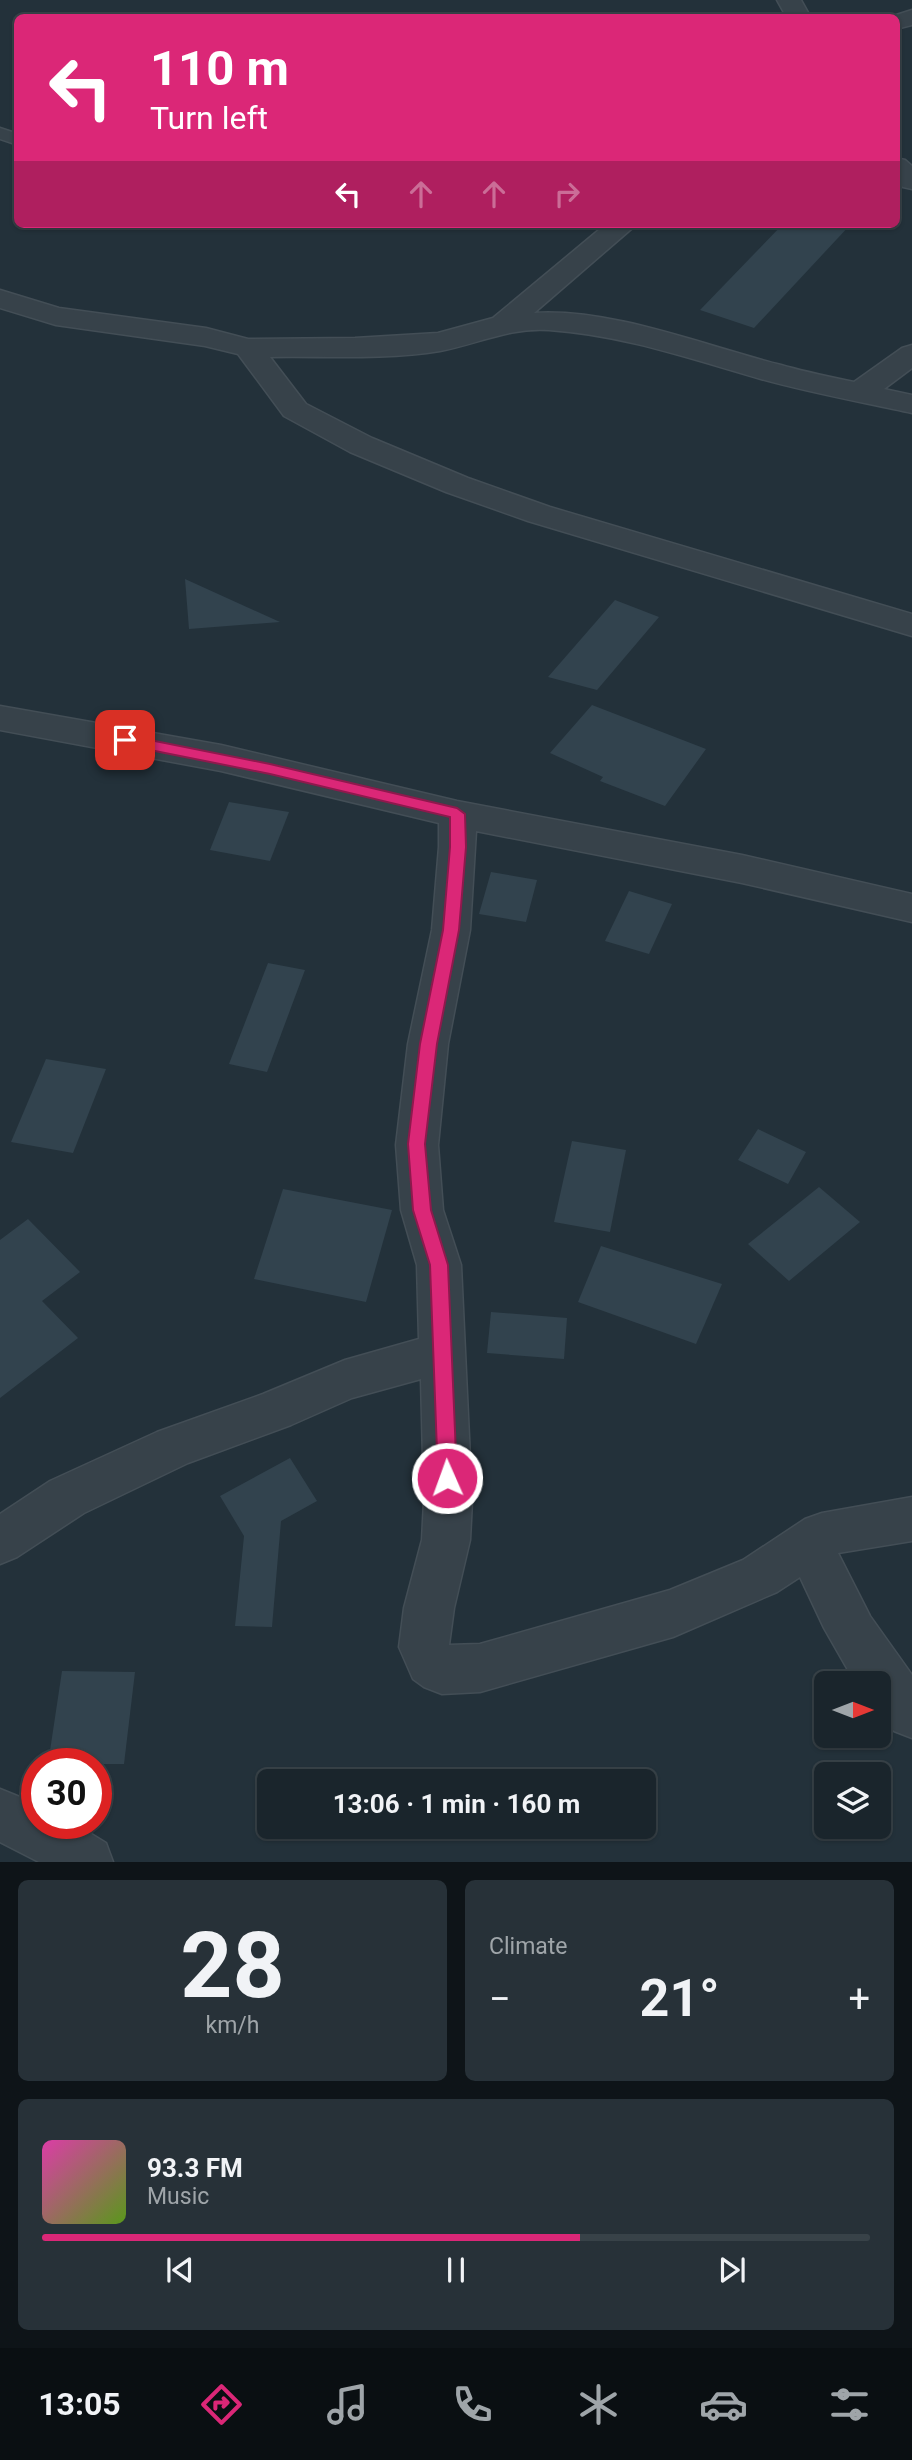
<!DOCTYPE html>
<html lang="en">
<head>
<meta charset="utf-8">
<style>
	body { margin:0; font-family:Roboto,sans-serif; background:#273138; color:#f1f3f6; height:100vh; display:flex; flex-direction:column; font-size:26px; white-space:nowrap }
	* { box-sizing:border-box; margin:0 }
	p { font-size:23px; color:#9fa5a9 }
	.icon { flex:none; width:38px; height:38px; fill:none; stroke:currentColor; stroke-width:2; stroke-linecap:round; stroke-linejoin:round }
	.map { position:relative; height:1862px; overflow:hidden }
	.drawer { display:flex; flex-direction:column; gap:18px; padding:18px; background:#0e1418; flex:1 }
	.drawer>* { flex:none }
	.top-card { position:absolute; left:14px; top:14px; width:886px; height:214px; border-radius:10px; box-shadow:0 2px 5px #0004,0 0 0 2px #384248; background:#db2777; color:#fff; overflow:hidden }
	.needle { width:46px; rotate:90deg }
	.fabs { position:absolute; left:814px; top:1671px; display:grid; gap:14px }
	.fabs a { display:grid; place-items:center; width:77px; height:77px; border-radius:10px; background:#1a252c; box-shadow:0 2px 5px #0004,0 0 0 2px #384248; font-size:35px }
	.speed { position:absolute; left:21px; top:1748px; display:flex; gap:14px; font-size:35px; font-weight:700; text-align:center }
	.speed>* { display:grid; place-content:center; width:91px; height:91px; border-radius:50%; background:#1a252c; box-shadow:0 2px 5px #0004,0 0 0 2px #384248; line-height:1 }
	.speed .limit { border:10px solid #d22; background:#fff; color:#111 }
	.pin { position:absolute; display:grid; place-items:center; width:60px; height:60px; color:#fff; margin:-30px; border-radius:14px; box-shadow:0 4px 10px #0006 }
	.me { position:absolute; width:77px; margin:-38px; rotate:358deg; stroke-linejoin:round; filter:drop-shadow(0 0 5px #0008) }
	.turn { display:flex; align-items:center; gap:24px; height:147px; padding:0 21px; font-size:32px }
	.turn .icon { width:91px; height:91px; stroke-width:2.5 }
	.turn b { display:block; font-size:49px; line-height:60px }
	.lanes { display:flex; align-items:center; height:66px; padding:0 21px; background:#0003; justify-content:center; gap:35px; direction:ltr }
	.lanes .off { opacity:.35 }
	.big { font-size:52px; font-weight:700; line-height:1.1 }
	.drawer .tile { flex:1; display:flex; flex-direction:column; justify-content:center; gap:10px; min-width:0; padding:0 24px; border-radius:10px; background:#273138 }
	.drawer .dial { align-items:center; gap:0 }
	.dial b { font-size:91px; line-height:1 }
	.song { display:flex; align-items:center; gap:21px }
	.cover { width:84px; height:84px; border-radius:10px; background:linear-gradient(135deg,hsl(320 70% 55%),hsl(90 70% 35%)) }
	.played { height:7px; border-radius:4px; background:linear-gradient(90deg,#db2777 65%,#384248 65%) }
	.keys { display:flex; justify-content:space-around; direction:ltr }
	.heat { display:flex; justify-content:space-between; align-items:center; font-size:38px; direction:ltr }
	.drawer .tiles { flex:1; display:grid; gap:18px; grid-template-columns:1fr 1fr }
	.tile:last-child { grid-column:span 2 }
	.trip { position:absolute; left:257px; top:1769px; width:399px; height:70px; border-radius:10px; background:#1a252c; box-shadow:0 2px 5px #0004,0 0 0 2px #384248; font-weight:700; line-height:70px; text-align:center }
	.menu { display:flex; height:112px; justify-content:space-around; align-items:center; background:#0a0f12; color:#9fa5a9 }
	.menu .icon { width:49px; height:49px }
	.menu .selected { color:#db2777 }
	.menu b { font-size:32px; color:#f1f3f6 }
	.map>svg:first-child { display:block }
	.building { fill:#32434e }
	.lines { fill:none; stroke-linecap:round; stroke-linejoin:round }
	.service-casing { stroke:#434e56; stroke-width:3 }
	.minor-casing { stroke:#434e56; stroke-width:3 }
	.service { fill:#37424a; fill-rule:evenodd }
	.minor { fill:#37424a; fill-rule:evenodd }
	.route { fill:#db2777; stroke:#8e194d; stroke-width:2 }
</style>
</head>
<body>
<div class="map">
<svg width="912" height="1862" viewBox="0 0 912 1862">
	<rect width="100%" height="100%" fill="#23313a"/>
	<g class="building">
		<path d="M783,224H851L754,328L700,310Z"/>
		<path d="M185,579L280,622L189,629Z"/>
		<path d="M615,600L659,617L597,690L548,677Z"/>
		<path d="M592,705L706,749L665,806L600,781L603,777L550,753Z"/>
		<path d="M229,802L289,812L270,861L210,850Z"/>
		<path d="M491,872L537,880L526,922L479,914Z"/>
		<path d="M629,891L672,904L649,954L605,941Z"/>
		<path d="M268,963L305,970L267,1072L229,1064Z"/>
		<path d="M46,1059L106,1069L73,1153L11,1142Z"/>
		<path d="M758,1129L806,1152L788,1184L738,1160Z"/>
		<path d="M572,1141L626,1150L610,1232L554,1222Z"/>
		<path d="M819,1187L860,1222L789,1281L748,1244Z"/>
		<path d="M283,1189L392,1210L366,1302L254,1279Z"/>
		<path d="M28,1219L80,1272L42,1301L78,1338L0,1398V1240Z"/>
		<path d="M601,1246L722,1284L696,1344L578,1302Z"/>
		<path d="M491,1312L567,1318L564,1359L487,1353Z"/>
		<path d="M290,1458L317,1501L281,1521L272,1627L235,1626L244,1536L220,1496Z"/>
		<path d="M62,1671L135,1672L124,1764H48Z"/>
	</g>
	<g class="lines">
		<defs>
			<path id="service" d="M0,128L18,134V145L0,139Z"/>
			<g id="minor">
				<path d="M777,0H801L811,18H787Z"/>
				<path d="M912,10V25L896,29V18H887Z"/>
				<path d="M896,158L905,160L912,166V189L903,187L896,181Z"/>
				<path d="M606,224H637L534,313C612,308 705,346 781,365C805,372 830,377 854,382L902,348L912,345V368L884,389L912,395V413C862,402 811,393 761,379C691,359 623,335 549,330C510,327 477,344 440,351C387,360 324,356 270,357L306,404L372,438L468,478L550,507L912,614V636L528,521L446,492L350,452L284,416L238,354L205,346L56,325L0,308V290L59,308L206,328L248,339L355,338L438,333L493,318Z"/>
				<path d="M0,706L221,745L457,801L742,855L912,894V922L742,883L476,831L470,930L448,1044L438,1145L443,1210L461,1265L472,1501L470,1540L454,1608L449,1645L480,1644L670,1590L743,1560L805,1519L822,1513L912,1497V1541L838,1553L870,1616L912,1675V1738L894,1731L878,1713V1684H856L824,1628L800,1577L777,1592L673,1637L480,1692L442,1694L424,1687L413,1679L399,1647L404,1608L422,1540L424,1501L421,1379L352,1398L291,1425L188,1463L84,1513L17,1557L0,1564V1514L50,1481L157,1432L263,1394L345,1360L419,1339L417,1265L401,1210L396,1145L408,1044L432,930L439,847V823L221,771L0,730Z"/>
				<path d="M0,1789L37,1804V1824H75L106,1843L113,1862H39L0,1842Z"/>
			</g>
		</defs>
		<use href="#service" class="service-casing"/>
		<use href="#minor" class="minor-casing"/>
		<use href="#service" class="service"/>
		<use href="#minor" class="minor"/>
	</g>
	<path class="route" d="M125,735L270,764L457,808L465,814L466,847L459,930L437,1044L425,1144L431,1210L448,1265L457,1478L454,1484L447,1487L440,1484L438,1478L430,1265L413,1210L408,1144L420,1044L443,930L450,847V817L270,774L120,744L118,740L120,736Z"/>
</svg>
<div class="fabs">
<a><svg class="needle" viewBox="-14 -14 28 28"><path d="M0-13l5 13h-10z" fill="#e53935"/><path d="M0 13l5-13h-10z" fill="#9fa5a9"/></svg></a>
<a><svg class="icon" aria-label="layers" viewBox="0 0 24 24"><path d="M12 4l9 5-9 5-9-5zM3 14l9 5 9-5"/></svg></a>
</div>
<div class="speed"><div class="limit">30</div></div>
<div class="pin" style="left:125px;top:740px;background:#d93025"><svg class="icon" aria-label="arrive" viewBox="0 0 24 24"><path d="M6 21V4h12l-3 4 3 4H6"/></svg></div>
<svg class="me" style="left:447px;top:1478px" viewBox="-20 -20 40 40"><circle r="17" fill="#db2777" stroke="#fff" stroke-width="3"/><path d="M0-11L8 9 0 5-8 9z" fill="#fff"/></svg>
<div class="trip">13:06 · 1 min · 160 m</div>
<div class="top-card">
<div class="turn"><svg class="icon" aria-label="left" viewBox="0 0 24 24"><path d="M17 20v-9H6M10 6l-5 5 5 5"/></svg><div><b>110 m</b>Turn left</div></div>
<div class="lanes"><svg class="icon" aria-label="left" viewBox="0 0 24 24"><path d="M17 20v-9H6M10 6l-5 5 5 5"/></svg><svg class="icon off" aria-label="ahead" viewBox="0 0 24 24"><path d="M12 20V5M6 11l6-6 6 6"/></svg><svg class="icon off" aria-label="ahead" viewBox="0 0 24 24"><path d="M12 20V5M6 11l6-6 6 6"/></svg><svg class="icon off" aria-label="right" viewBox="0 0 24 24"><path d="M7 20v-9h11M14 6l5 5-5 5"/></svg></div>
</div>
</div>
<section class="drawer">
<div class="tiles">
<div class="tile dial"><b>28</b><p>km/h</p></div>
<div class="tile"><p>Climate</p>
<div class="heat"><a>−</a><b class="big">21°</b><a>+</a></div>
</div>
<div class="tile">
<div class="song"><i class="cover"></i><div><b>93.3 FM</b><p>Music</p></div></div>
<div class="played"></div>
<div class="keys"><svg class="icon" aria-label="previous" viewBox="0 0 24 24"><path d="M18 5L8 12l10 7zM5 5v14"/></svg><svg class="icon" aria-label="pause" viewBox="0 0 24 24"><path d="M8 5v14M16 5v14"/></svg><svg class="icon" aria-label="next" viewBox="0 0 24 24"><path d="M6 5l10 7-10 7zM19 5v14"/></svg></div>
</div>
</div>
</section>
<nav class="menu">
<b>13:05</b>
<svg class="icon selected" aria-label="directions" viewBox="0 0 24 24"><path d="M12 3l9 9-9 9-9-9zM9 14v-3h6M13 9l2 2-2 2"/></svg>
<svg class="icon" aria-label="music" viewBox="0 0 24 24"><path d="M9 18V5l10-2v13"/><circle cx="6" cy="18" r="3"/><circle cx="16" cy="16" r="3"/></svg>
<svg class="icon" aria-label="phone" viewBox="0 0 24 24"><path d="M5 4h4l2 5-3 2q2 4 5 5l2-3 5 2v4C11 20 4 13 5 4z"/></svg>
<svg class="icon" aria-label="climate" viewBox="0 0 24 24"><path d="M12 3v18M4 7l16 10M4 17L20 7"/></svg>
<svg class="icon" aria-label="car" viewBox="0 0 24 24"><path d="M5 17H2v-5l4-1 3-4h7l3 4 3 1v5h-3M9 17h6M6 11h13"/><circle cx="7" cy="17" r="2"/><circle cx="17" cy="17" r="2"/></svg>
<svg class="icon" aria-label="filters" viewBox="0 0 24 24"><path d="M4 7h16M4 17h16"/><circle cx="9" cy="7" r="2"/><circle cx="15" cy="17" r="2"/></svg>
</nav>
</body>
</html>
